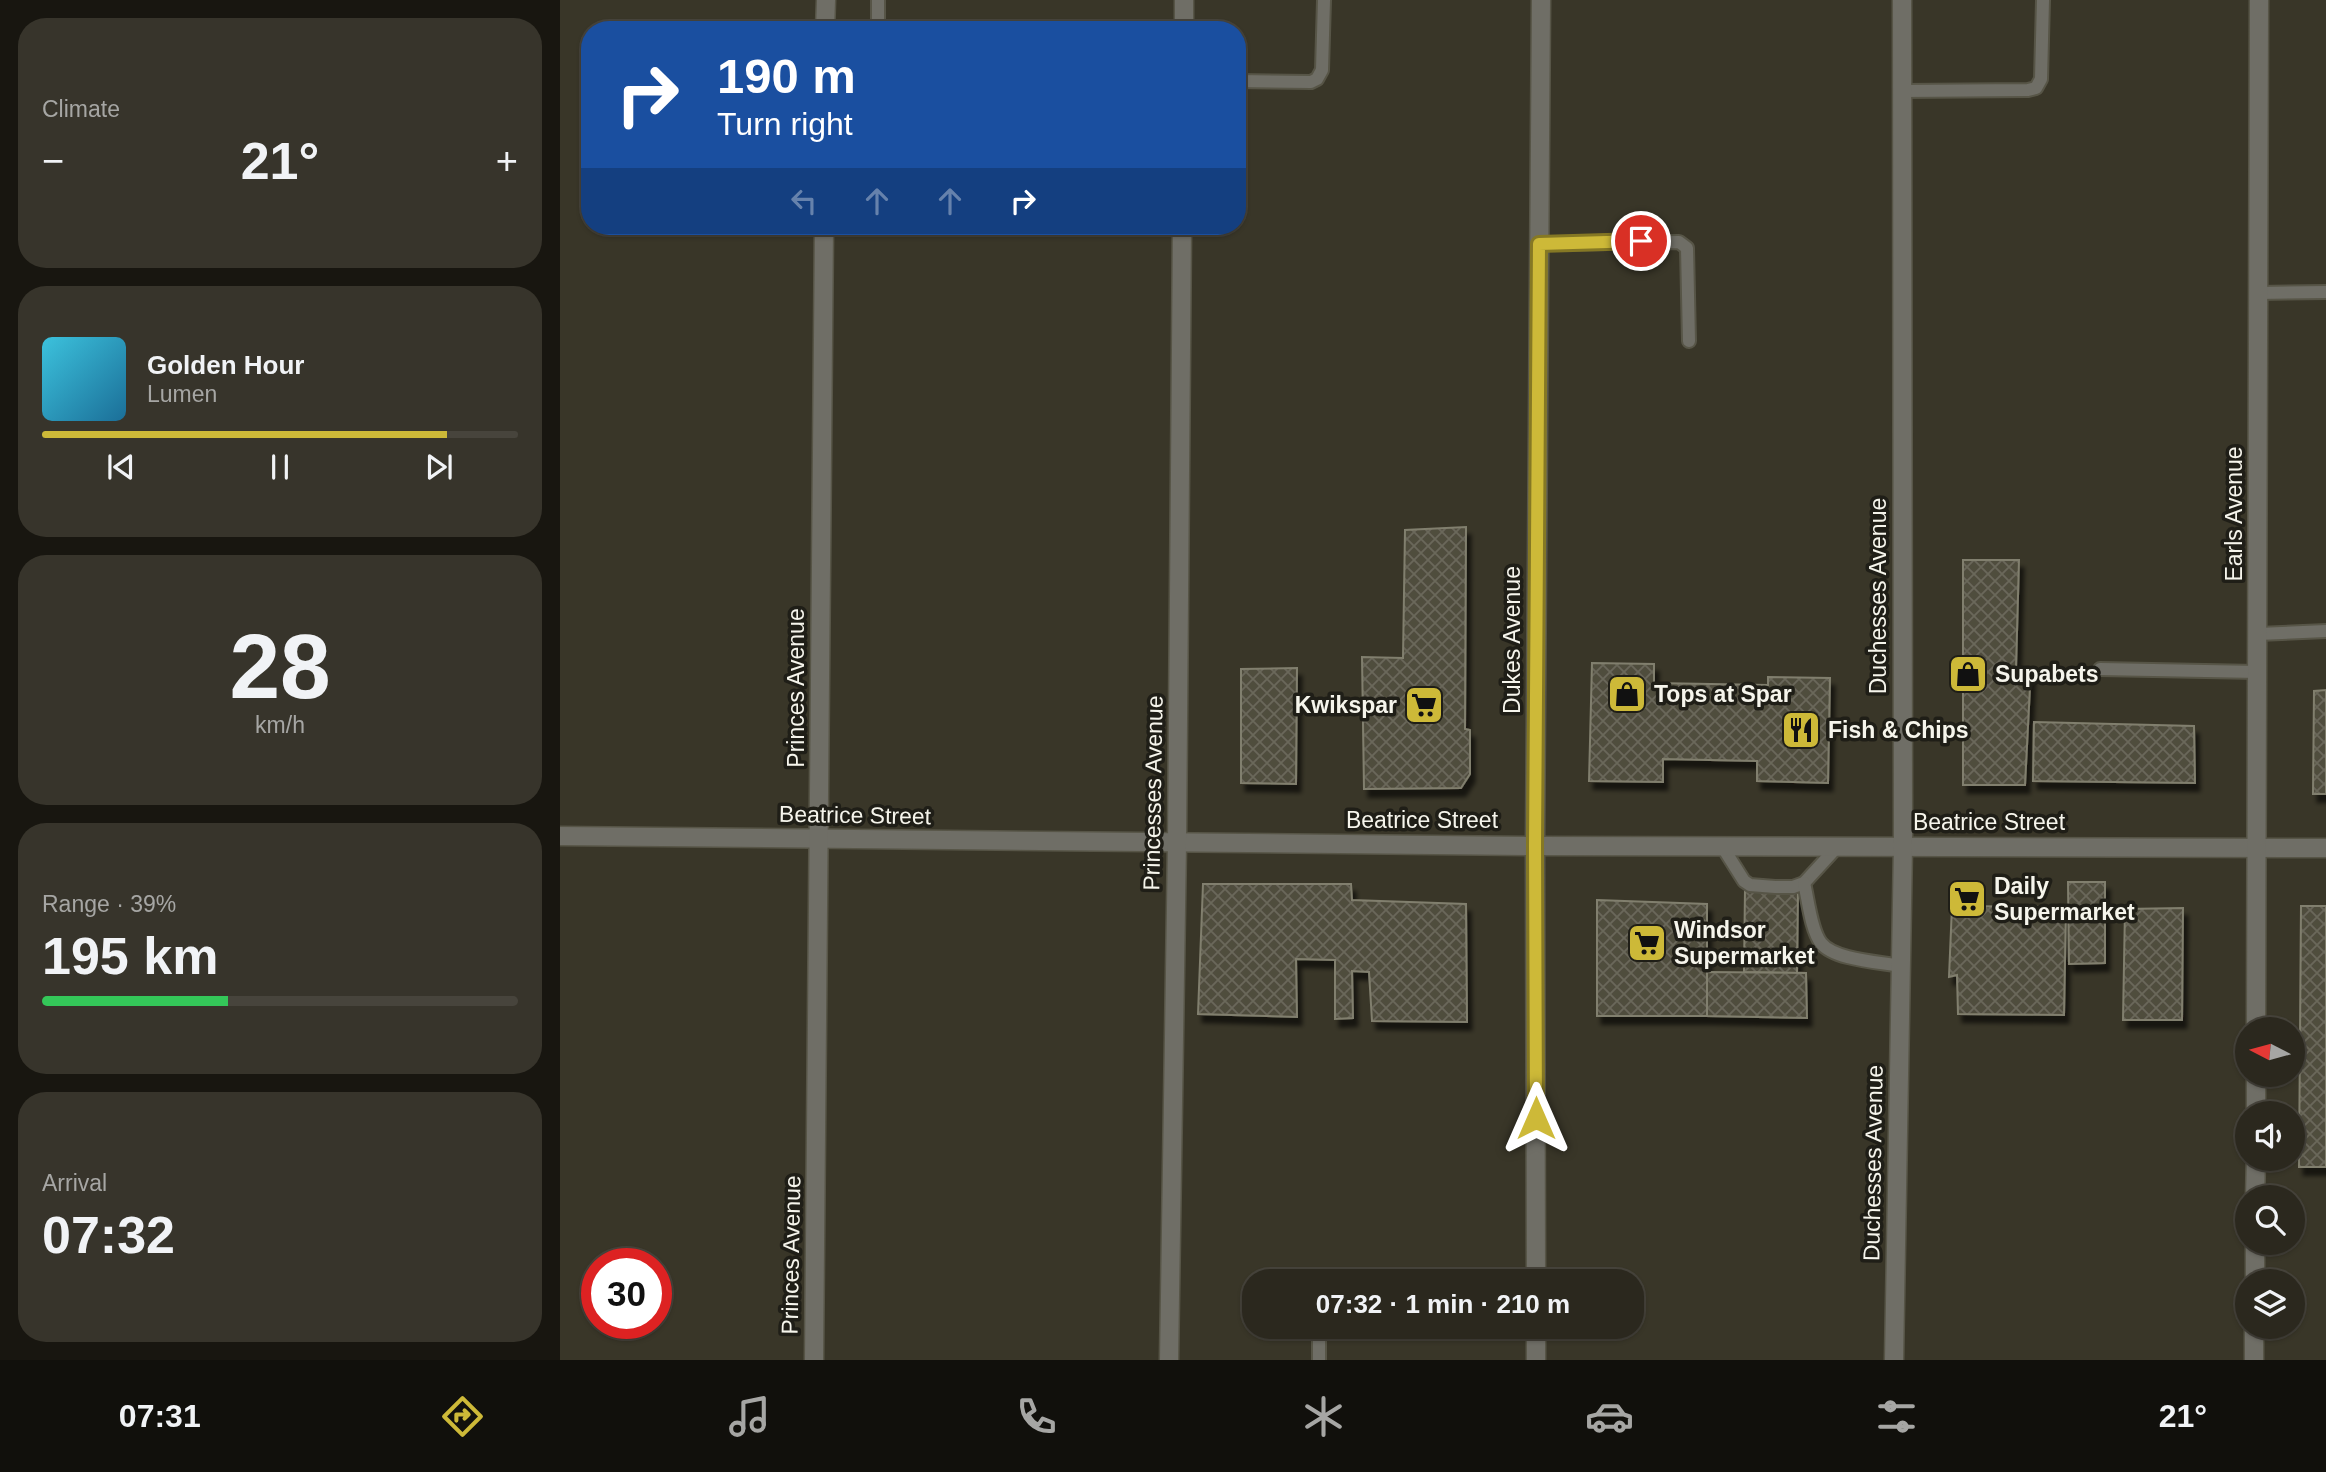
<!DOCTYPE html>
<html lang="en">
<head>
<meta charset="utf-8">
<style>
	body { margin:0; font-family:Arial,sans-serif; background:#37342b; color:#f1f3f6; height:100vh; display:flex; flex-direction:column; font-size:26px; white-space:nowrap }
	* { box-sizing:border-box; margin:0 }
	p { font-size:23px; color:#a6a6a4 }
	.icon { flex:none; width:38px; height:38px; fill:none; stroke:currentColor; stroke-width:2; stroke-linecap:round; stroke-linejoin:round }
	.map { position:relative; flex:1; overflow:hidden }
	.sheet { display:flex; flex-direction:column; gap:18px; padding:18px; background:#181610; width:560px }
	.sheet>* { flex:none }
	.hud { position:absolute; left:21px; top:21px; width:665px; height:214px; border-radius:28px; box-shadow:0 2px 5px #0004,0 0 0 2px #47443c; background:#1a4fa0; color:#fff; overflow:hidden }
	.needle { width:46px; rotate:276deg }
	.fabs { position:absolute; left:1675px; top:1017px; display:grid; gap:14px }
	.fabs a { display:grid; place-items:center; width:70px; height:70px; border-radius:50%; background:#2b281e; box-shadow:0 2px 5px #0004,0 0 0 2px #47443c; font-size:35px }
	.speed { position:absolute; left:21px; top:1248px; display:flex; gap:14px; font-size:35px; font-weight:700; text-align:center }
	.speed>* { display:grid; place-content:center; width:91px; height:91px; border-radius:50%; background:#2b281e; box-shadow:0 2px 5px #0004,0 0 0 2px #47443c; line-height:1 }
	.speed .limit { border:10px solid #d22; background:#fff; color:#111 }
	.pin { position:absolute; display:grid; place-items:center; width:60px; height:60px; color:#fff; margin:-30px; border:4px solid #fff; border-radius:50%; box-shadow:0 2px 7px #0007 }
	.me { position:absolute; width:77px; margin:-38px; rotate:0deg; stroke-linejoin:round; filter:drop-shadow(0 0 5px #0008) }
	.turn { display:flex; align-items:center; gap:24px; height:147px; padding:0 21px; font-size:32px }
	.turn .icon { width:91px; height:91px; stroke-width:2.5 }
	.turn b { display:block; font-size:49px; line-height:60px }
	.lanes { display:flex; align-items:center; height:66px; padding:0 21px; background:#0003; justify-content:center; gap:35px; direction:ltr }
	.lanes .off { opacity:.35 }
	.big { font-size:52px; font-weight:700; line-height:1.1 }
	.sheet .widget { flex:1; display:flex; flex-direction:column; justify-content:center; gap:10px; min-width:0; padding:0 24px; border-radius:28px; background:#37342b }
	.sheet .dial { align-items:center; gap:0 }
	.dial b { font-size:91px; line-height:1 }
	.song { display:flex; align-items:center; gap:21px }
	.cover { width:84px; height:84px; border-radius:10px; background:linear-gradient(135deg,hsl(190 70% 55%),hsl(200 70% 35%)) }
	.played { height:7px; border-radius:4px; background:linear-gradient(90deg,#cdb938 85%,#47443c 85%) }
	.keys { display:flex; justify-content:space-around; direction:ltr }
	.heat { display:flex; justify-content:space-between; align-items:center; font-size:38px; direction:ltr }
	.charge { height:10px; border-radius:5px; background:linear-gradient(90deg,#34c759 39%,#47443c 0) }
	.trip { position:absolute; left:682px; top:1269px; width:402px; height:70px; border-radius:28px; background:#2b281e; box-shadow:0 2px 5px #0004,0 0 0 2px #47443c; font-weight:700; line-height:70px; text-align:center }
	.tabs { display:flex; height:112px; justify-content:space-around; align-items:center; background:#11100c; color:#a6a6a4 }
	.tabs .icon { width:49px; height:49px }
	.tabs .active { color:#cdb938 }
	.tabs b { font-size:32px; color:#f1f3f6 }
	main { display:flex; flex:1; min-height:0 }
	.map>svg:first-child { display:block }
	.building { fill:url(#building-cross-hatch); stroke:#817f6e; stroke-width:2; filter:url(#shadow) }
	.lines { fill:none; stroke-linecap:round; stroke-linejoin:round }
	.lane-casing { stroke:#575547; stroke-width:16 }
	.street-casing { stroke:#575547; stroke-width:21 }
	.lane { stroke:#6f6e66; stroke-width:12 }
	.street { stroke:#6f6e66; stroke-width:18 }
	.route-casing { stroke:#857824; stroke-width:18 }
	.route { stroke:#cdb938; stroke-width:12 }
	.labels { text-anchor:middle; dominant-baseline:central; stroke-width:7; stroke-linejoin:round; paint-order:stroke }
	.street-label { font-size:23px; fill:#f6f5ec; stroke:#1f1e17 }
	.poi-label { font-size:23px; font-weight:bold; fill:#f6f5ec; stroke:#1f1e17; text-anchor:start }
</style>
</head>
<body>
<main>
<section class="sheet">
<div class="widget"><p>Climate</p>
<div class="heat"><a>−</a><b class="big">21°</b><a>+</a></div>
</div>
<div class="widget">
<div class="song"><i class="cover"></i><div><b>Golden Hour</b><p>Lumen</p></div></div>
<div class="played"></div>
<div class="keys"><svg class="icon" aria-label="previous" viewBox="0 0 24 24"><path d="M18 5L8 12l10 7zM5 5v14"/></svg><svg class="icon" aria-label="pause" viewBox="0 0 24 24"><path d="M8 5v14M16 5v14"/></svg><svg class="icon" aria-label="next" viewBox="0 0 24 24"><path d="M6 5l10 7-10 7zM19 5v14"/></svg></div>
</div>
<div class="widget dial"><b>28</b><p>km/h</p></div>
<div class="widget"><p>Range · 39%</p><b class="big">195 km</b><div class="charge"></div></div>
<div class="widget"><p>Arrival</p><b class="big">07:32</b></div>
</section>
<div class="map">
<svg width="1766" height="1360" viewBox="0 0 1766 1360">
	<defs>
		<pattern id="building-cross-hatch" width="8" height="8" patternUnits="userSpaceOnUse" patternTransform="scale(1.75)"><rect width="8" height="8" fill="#504d3e"/><path d="M0 0l8 8M0 8l8-8" fill="none" stroke="#6a675a"/></pattern>
		<filter id="shadow"><feDropShadow dx="4.5" dy="8" stdDeviation="2" flood-color="#0009"/></filter>
	</defs>
	<rect width="100%" height="100%" fill="#393628"/>
	<g class="building">
		<path d="M906,527L905,729L910,730V774L901,788L804,789L802,657L843,658L845,530Z"/>
		<path d="M1403,560H1459L1456,668L1471,667L1465,785H1403Z"/>
		<path d="M1032,663L1094,664V683L1208,685V677L1270,678L1268,783L1197,781V761L1103,759V782L1029,781Z"/>
		<path d="M737,668L736,784L681,783V669Z"/>
		<path d="M1766,690V794H1753L1754,691Z"/>
		<path d="M1474,722L1634,726L1635,783L1473,781Z"/>
		<path d="M1508,882H1545V963L1509,964Z"/>
		<path d="M643,884H791L792,900L906,904L907,1022L812,1021L809,972L792,971L793,1018L775,1019V960L736,959L737,1017L638,1014Z"/>
		<path d="M1185,889L1238,890L1237,973L1184,972Z"/>
		<path d="M1037,900L1147,904V1016H1037Z"/>
		<path d="M1392,906L1506,907L1504,1015L1398,1014L1397,975L1389,977Z"/>
		<path d="M1741,906H1766V1167H1739Z"/>
		<path d="M1623,908L1622,1020H1563L1565,909Z"/>
		<path d="M1147,972L1246,973L1247,1018L1147,1016Z"/>
	</g>
	<g class="lines">
		<defs>
			<g id="lane">
				<path d="M318,0V30"/>
				<path d="M677,81L751,82L757,79L762,70L764,0"/>
				<path d="M1342,91L1468,90L1476,88L1481,79L1483,0"/>
				<path d="M979,244L1119,242L1127,248L1129,341"/>
				<path d="M1698,293L1766,292"/>
				<path d="M1698,634L1766,631"/>
				<path d="M1540,669L1698,672"/>
				<path d="M1162,846L1184,881L1190,885L1215,887H1233L1244,883L1278,846"/>
				<path d="M1244,883C1248,899 1251,930 1261,943C1274,960 1320,962 1341,966"/>
				<path d="M759,1339V1360"/>
			</g>
			<g id="street">
				<path d="M265,30L266,0"/>
				<path d="M624,30V0"/>
				<path d="M0,836L975,846L1766,848"/>
				<path d="M1696,1029L1699,0"/>
				<path d="M1696,1113V1074"/>
				<path d="M1695,1197L1696,1158"/>
				<path d="M976,1281L975,846L981,0"/>
				<path d="M1695,1281V1242"/>
				<path d="M976,1326V1360"/>
				<path d="M254,1360L264,226"/>
				<path d="M609,1360L617,843L622,226"/>
				<path d="M1334,1360L1343,846L1342,0"/>
				<path d="M1694,1360V1326"/>
			</g>
		</defs>
		<use href="#lane" class="lane-casing"/>
		<use href="#street" class="street-casing"/>
		<use href="#lane" class="lane"/>
		<use href="#street" class="street"/>
	</g>
	<g class="lines">
		<defs>
			<path id="route" d="M976,1118L975,846L979,244L1081,241"/>
		</defs>
		<use href="#route" class="route-casing"/>
		<use href="#route" class="route"/>
	</g>
	<defs>
		<symbol id="shop-square" viewBox="-11 -11 22 22"><rect x="-9" y="-9" width="18" height="18" rx="4" fill="#cdb938" stroke="#1f1e17"/><path d="M-5-2.5h2.3a2.7 3.5 0 0 1 5.4 0H5L5.5 6h-11ZM-1.5-2.5h3a1.5 2.3 0 0 0-3 0Z" fill="#111"/></symbol>
		<symbol id="supermarket-square" viewBox="-11 -11 22 22"><rect x="-9" y="-9" width="18" height="18" rx="4" fill="#cdb938" stroke="#1f1e17"/><path d="M-6-5.5h2.5l.6 2H6L4.5 2H-2.5L-4.4-4H-6ZM-1.5 3.2a1.3 1.3 0 1 0 .1 0ZM3 3.2a1.3 1.3 0 1 0 .1 0Z" fill="#111"/></symbol>
		<symbol id="restaurant-square" viewBox="-11 -11 22 22"><rect x="-9" y="-9" width="18" height="18" rx="4" fill="#cdb938" stroke="#1f1e17"/><path d="M-5-6h1v4h1v-4h1v4h1v-4h1v5L-1.5 .5V6h-2V.5L-5-1ZM5-6V6H3V1.5H1.5Q1.5-4 5-6Z" fill="#111"/></symbol>
	</defs>
	<g fill-rule="evenodd">
		<use href="#shop-square" x="1386" y="652" width="44" height="44"/>
		<use href="#shop-square" x="1045" y="672" width="44" height="44"/>
		<use href="#supermarket-square" x="842" y="683" width="44" height="44"/>
		<use href="#restaurant-square" x="1219" y="708" width="44" height="44"/>
		<use href="#supermarket-square" x="1385" y="877" width="44" height="44"/>
		<use href="#supermarket-square" x="1065" y="921" width="44" height="44"/>
	</g>
	<g class="labels">
		<g class="street-label">
			<text transform="translate(1674 514) rotate(-90)">Earls Avenue</text>
			<text transform="translate(1318 596) rotate(-90)">Duchesses Avenue</text>
			<text transform="translate(952 640) rotate(-90)">Dukes Avenue</text>
			<text transform="translate(236 688) rotate(-90)">Princes Avenue</text>
			<text transform="translate(593 793) rotate(-89)">Princesses Avenue</text>
			<text transform="translate(295 815) rotate(1)">Beatrice Street</text>
			<text x="862" y="820">Beatrice Street</text>
			<text x="1429" y="822">Beatrice Street</text>
			<text transform="translate(1313 1163) rotate(-89)">Duchesses Avenue</text>
			<text transform="translate(231 1255) rotate(-89)">Princes Avenue</text>
		</g>
		<g class="poi-label">
			<text x="1435" y="674">Supabets</text>
			<text x="1094" y="694">Tops at Spar</text>
			<text x="837" y="705" text-anchor="end">Kwikspar</text>
			<text x="1268" y="730">Fish &amp; Chips</text>
			<text x="1434" y="886">Daily<tspan x="1434" dy="26">Supermarket</tspan></text>
			<text x="1114" y="930">Windsor<tspan x="1114" dy="26">Supermarket</tspan></text>
		</g>
	</g>
</svg>
<div class="fabs">
<a><svg class="needle" viewBox="-14 -14 28 28"><path d="M0-13l5 13h-10z" fill="#e53935"/><path d="M0 13l5-13h-10z" fill="#a6a6a4"/></svg></a>
<a><svg class="icon" aria-label="sound" viewBox="0 0 24 24"><path d="M4 9h4l5-4v14l-5-4H4zM17 9q2 3 0 6"/></svg></a>
<a><svg class="icon" aria-label="search" viewBox="0 0 24 24"><circle cx="10" cy="10" r="6"/><path d="M15 15l6 6"/></svg></a>
<a><svg class="icon" aria-label="layers" viewBox="0 0 24 24"><path d="M12 4l9 5-9 5-9-5zM3 14l9 5 9-5"/></svg></a>
</div>
<div class="speed"><div class="limit">30</div></div>
<div class="pin" style="left:1081px;top:241px;background:#d93025"><svg class="icon" aria-label="arrive" viewBox="0 0 24 24"><path d="M6 21V4h12l-3 4 3 4H6"/></svg></div>
<svg class="me" style="left:976px;top:1118px" viewBox="-20 -20 40 40"><path d="M0-17L14 15 0 8-14 15z" fill="#cdb938" stroke="#fff" stroke-width="4"/></svg>
<div class="trip">07:32 · 1 min · 210 m</div>
<div class="hud">
<div class="turn"><svg class="icon" aria-label="right" viewBox="0 0 24 24"><path d="M7 20v-9h11M14 6l5 5-5 5"/></svg><div><b>190 m</b>Turn right</div></div>
<div class="lanes"><svg class="icon off" aria-label="left" viewBox="0 0 24 24"><path d="M17 20v-9H6M10 6l-5 5 5 5"/></svg><svg class="icon off" aria-label="ahead" viewBox="0 0 24 24"><path d="M12 20V5M6 11l6-6 6 6"/></svg><svg class="icon off" aria-label="ahead" viewBox="0 0 24 24"><path d="M12 20V5M6 11l6-6 6 6"/></svg><svg class="icon" aria-label="right" viewBox="0 0 24 24"><path d="M7 20v-9h11M14 6l5 5-5 5"/></svg></div>
</div>
</div>
</main>
<nav class="tabs">
<b>07:31</b>
<svg class="icon active" aria-label="directions" viewBox="0 0 24 24"><path d="M12 3l9 9-9 9-9-9zM9 14v-3h6M13 9l2 2-2 2"/></svg>
<svg class="icon" aria-label="music" viewBox="0 0 24 24"><path d="M9 18V5l10-2v13"/><circle cx="6" cy="18" r="3"/><circle cx="16" cy="16" r="3"/></svg>
<svg class="icon" aria-label="phone" viewBox="0 0 24 24"><path d="M5 4h4l2 5-3 2q2 4 5 5l2-3 5 2v4C11 20 4 13 5 4z"/></svg>
<svg class="icon" aria-label="climate" viewBox="0 0 24 24"><path d="M12 3v18M4 7l16 10M4 17L20 7"/></svg>
<svg class="icon" aria-label="car" viewBox="0 0 24 24"><path d="M5 17H2v-5l4-1 3-4h7l3 4 3 1v5h-3M9 17h6M6 11h13"/><circle cx="7" cy="17" r="2"/><circle cx="17" cy="17" r="2"/></svg>
<svg class="icon" aria-label="filters" viewBox="0 0 24 24"><path d="M4 7h16M4 17h16"/><circle cx="9" cy="7" r="2"/><circle cx="15" cy="17" r="2"/></svg>
<b>21°</b>
</nav>
</body>
</html>
